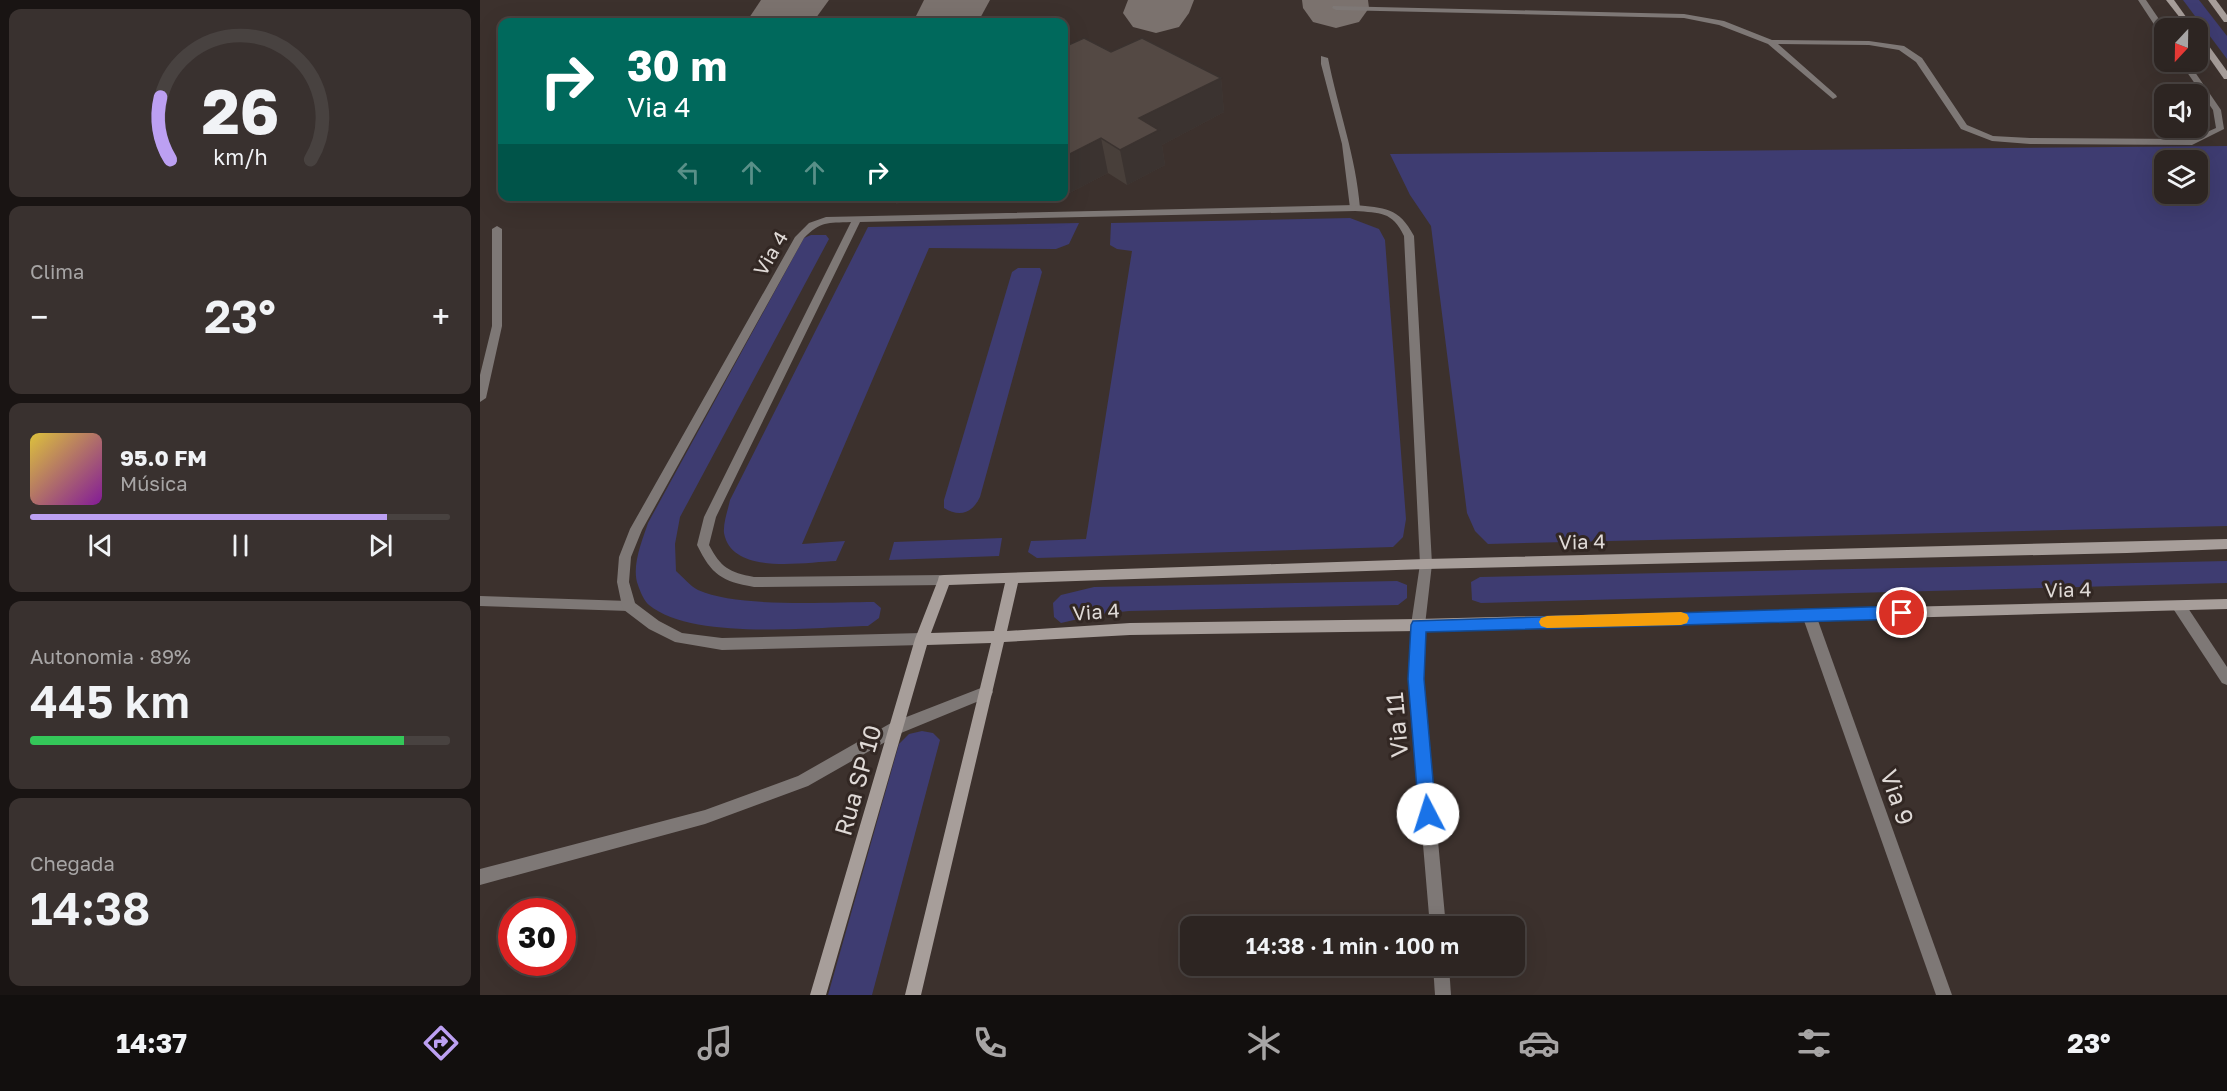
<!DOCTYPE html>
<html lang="pt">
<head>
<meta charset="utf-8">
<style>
	body { margin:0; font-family:"Golos Text",sans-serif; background:#39312f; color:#f1f3f6; height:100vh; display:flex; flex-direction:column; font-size:22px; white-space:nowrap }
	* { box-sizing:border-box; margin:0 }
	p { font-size:20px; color:#a7a5a5 }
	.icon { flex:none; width:33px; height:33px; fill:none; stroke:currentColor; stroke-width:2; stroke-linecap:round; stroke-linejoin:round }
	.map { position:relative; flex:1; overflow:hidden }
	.side { display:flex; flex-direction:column; gap:9px; padding:9px; background:#191413; width:480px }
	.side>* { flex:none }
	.hud { position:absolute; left:18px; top:18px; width:570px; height:183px; border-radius:12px; box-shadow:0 6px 24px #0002,0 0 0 2px #484240; background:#00695c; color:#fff; overflow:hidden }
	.needle { width:39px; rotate:202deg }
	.tools { position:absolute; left:1674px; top:18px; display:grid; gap:12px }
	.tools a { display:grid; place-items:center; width:54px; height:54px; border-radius:12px; background:#2d2522; box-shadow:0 6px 24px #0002,0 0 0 2px #484240; font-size:30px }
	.speed { position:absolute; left:18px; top:898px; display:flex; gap:12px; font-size:30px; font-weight:700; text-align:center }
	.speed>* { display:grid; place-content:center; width:78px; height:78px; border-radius:50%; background:#2d2522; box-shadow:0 6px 24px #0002,0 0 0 2px #484240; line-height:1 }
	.speed .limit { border:9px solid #d22; background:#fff; color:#111 }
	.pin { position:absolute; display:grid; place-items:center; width:51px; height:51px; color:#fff; margin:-26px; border:3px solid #fff; border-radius:50%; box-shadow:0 2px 6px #0007 }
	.me { position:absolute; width:66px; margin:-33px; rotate:355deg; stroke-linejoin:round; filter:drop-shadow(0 0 4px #0008) }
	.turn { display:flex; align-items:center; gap:21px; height:126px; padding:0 30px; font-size:27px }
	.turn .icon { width:78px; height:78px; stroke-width:2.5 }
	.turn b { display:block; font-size:42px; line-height:51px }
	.lanes { display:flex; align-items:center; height:57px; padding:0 30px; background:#0003; justify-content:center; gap:30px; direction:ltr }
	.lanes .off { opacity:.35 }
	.big { font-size:45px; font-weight:600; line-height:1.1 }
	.side .widget { flex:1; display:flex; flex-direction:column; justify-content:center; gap:9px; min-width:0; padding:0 21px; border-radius:12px; background:#39312f }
	.side .dial { align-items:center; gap:0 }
	.dial svg { height:156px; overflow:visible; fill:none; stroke:#484240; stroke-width:7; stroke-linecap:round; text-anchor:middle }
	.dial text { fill:#f1f3f6; stroke:none }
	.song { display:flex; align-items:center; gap:18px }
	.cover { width:72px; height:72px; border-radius:9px; background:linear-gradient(135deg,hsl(50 70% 55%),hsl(290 70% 35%)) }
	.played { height:6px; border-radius:3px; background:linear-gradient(90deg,#bca0f2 85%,#484240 85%) }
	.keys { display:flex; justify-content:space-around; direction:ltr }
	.heat { display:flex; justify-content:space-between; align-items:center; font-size:33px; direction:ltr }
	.charge { height:9px; border-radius:4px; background:linear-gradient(90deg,#34c759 89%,#484240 0) }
	.trip { position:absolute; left:700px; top:916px; width:345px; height:60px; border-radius:12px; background:#2d2522; box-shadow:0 6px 24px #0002,0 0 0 2px #484240; font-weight:600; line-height:60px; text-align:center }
	.menu { display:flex; height:96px; justify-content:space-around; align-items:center; background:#120f0e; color:#a7a5a5 }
	.menu .icon { width:42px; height:42px }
	.menu .current { color:#bca0f2 }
	.menu b { font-size:27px; color:#f1f3f6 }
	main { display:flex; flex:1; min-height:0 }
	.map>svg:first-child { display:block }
	.green { fill:#3e3c71; fill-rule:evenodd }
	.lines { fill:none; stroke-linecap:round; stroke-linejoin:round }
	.taxiway { fill:#7b726e; fill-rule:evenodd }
	.lane { fill:#7e7876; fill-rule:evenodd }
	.street { fill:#7e7876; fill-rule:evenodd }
	.secondary { fill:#a79e9a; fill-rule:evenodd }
	.wall { fill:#483f3a }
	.shaded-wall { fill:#3b3330 }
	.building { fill:#544944; stroke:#3b3330; stroke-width:1.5 }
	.route { fill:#1a73e8; stroke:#114b97; stroke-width:1.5 }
	.slow { fill:#f59e0b }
	.labels { text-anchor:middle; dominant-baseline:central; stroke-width:6; stroke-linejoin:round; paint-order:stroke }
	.street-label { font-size:20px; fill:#dfd9d6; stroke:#322723 }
	.near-street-label { font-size:24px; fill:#dfd9d6; stroke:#322723 }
</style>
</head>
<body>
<main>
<section class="side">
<div class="widget dial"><svg viewBox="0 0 100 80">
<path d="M14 69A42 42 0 1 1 86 69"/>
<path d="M14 69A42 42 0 0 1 9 37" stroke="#bca0f2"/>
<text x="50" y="56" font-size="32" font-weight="700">26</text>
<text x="50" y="72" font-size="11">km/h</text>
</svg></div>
<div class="widget"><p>Clima</p>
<div class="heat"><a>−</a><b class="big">23°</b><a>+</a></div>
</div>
<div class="widget">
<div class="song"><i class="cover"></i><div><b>95.0 FM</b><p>Música</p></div></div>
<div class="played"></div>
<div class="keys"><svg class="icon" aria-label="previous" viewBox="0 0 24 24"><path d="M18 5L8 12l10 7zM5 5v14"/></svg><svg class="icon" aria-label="pause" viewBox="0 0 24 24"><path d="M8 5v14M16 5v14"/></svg><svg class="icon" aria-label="next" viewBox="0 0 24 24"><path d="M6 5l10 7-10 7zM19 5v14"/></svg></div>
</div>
<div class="widget"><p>Autonomia · 89%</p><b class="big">445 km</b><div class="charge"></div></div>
<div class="widget"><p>Chegada</p><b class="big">14:38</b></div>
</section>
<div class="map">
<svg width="1747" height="995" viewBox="0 0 1747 995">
	<rect width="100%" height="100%" fill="#3c312d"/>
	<g class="green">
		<path d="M1703,0H1719L1747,36V59Z"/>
		<path d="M1747,146V526L1008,544L995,531L987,513L951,226L930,195L910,154ZM1718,160V194H1684V160Z"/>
		<path d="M870,218L899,229L905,240L926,519L923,537L913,547L557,558L548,552L551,541L606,539L652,251L637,249L630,245L631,223Z"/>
		<path d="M599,223L589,244L576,249L449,248L322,544L365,541L356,561C324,562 252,576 244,533C243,523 248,510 250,500L388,227Z"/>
		<path d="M331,235H346L349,239L200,517L195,544L196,571C203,577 210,586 218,590C258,608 348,602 394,602L401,608L399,618L388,626C333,627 213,641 169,605C164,601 160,591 158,585C151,567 162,541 168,523L324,238Z"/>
		<path d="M538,268H560L562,272L500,497C492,514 479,517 464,508V500L532,272Z"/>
		<path d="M522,538L519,556L409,560L414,542Z"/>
		<path d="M1747,561V583L1001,603L992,600L991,582L1000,577Z"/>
		<path d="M917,581L927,585V598L918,605L649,611L620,614L581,623L574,617L573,603L581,595L614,587Z"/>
		<path d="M442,731L453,733L460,740L392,995H348L419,744L429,734Z"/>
	</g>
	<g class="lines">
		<g class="taxiway">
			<path d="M281,0H349L333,22H272L269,18Z"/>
			<path d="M444,0H510L498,22H440L436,16Z"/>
			<path d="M648,0H714L709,13L699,27L676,33L653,27L643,13Z"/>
			<path d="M822,0H888L889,8L879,22L856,28L833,22L823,8Z"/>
		</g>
		<g class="lane">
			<path d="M1658,0H1666L1685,28L1684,35H1681Z"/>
			<path d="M853,6L1204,14L1244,21L1292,40L1389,41L1424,46L1442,58L1487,125L1513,136L1550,138L1711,139L1736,128L1733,110L1700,62H1708L1741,110L1744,129L1712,145L1550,144L1512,141L1481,129L1436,62L1419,50L1389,45L1298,44L1356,95L1357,97L1353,99L1288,44L1239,25L1204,18L856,10L852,8Z"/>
			<path d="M841,56L848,58C858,109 876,156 880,208L875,211L870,208L862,144L841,64Z"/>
			<path d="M17,226L22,229V326L6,398L0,402V375L12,326V229Z"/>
			<path d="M0,596L149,601L154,602L156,606L154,610L149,611L0,606Z"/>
		</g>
		<g class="street">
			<path d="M875,205C904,208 919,207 934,236L952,564L945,625L943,679L966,927H950L929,679L931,625L940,564L924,236C912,211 900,213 875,211L380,222L236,517L229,545C241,568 249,572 274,577L464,575L469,576L470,580L469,584L464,585L274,587C241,581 232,575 217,545L224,517L371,222C347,223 341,221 324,238L162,530L151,557L149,582L155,603L179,621L202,633L242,638L442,633L447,635L449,639L447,643L442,645L242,650L195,642L169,629L144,610L142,606L137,582L139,557L150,529L315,237L329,223L346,217Z"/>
			<path d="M1699,601L1704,602L1747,667V685L1742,683L1694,610L1692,606L1694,602Z"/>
			<path d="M1329,609L1334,611L1336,615L1472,995H1456L1322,615L1324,611Z"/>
			<path d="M506,686L511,688L513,692L511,696L421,733L328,786L225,824L0,885V869L225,810L318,776L411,723Z"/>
			<path d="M953,966H969L971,995H955Z"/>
		</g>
		<g class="secondary">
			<path d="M1686,0H1694L1714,28H1708Z"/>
			<path d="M1728,0H1736L1747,15V22H1744Z"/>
			<path d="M1718,35H1721L1747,71V79H1744L1718,42Z"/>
			<path d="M1747,539V549L1647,553L946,569L538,583L527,631L650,623L938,619L1747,599V609L938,631L650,635L524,642L441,995H425L511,643L447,645L346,995H330L435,639L458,580L459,576L464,575L946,559ZM525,583L514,631L451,633L469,585Z"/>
		</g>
	</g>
	<g class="wall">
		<path d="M631,52L741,78L744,112L682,145L685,165L647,185L628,173L570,203L560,196H584Z"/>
		<path d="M408,196H432L417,204Z"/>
	</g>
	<g class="shaded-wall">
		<path d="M741,78L744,112L682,145L685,165L647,185L640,150L659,118Z"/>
		<path d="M621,138L628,173L570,203L569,196H584V157Z"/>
		<path d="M414,196H432L417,204Z"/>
	</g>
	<path class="building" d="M604,38L631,52L662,38L741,78L659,118L679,130L640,150L621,138L584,157V47Z"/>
	<path class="route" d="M1422,606L1427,608L1429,613L1427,617L1422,619L946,632L944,679L956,814L954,820L948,823L942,820L939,814L928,679L931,625L933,621Z"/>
	<path class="slow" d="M1201,612L1207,614L1209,618L1207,623L1201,625L1067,628L1061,626L1059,622L1061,618L1067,616Z"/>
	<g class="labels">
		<g class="street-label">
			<text transform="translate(290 253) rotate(-60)">Via 4</text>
			<text transform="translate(1102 541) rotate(-1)">Via 4</text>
			<text transform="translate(1588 589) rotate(-1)">Via 4</text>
			<text transform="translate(616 611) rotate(-4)">Via 4</text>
		</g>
		<g class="near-street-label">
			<text transform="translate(916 725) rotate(-95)">Via 11</text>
			<text transform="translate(377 780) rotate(-74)">Rua SP 10</text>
			<text transform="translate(1418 797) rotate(71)">Via 9</text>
		</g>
	</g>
</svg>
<div class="tools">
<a><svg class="needle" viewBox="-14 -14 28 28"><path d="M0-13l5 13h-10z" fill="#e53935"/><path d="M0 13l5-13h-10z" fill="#a7a5a5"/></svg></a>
<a><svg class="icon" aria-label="sound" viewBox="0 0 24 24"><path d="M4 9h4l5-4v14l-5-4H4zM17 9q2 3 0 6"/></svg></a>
<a><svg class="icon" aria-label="layers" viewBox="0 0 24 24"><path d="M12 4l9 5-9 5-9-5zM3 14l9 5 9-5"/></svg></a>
</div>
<div class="speed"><div class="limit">30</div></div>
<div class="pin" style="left:1422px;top:613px;background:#d93025"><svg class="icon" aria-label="arrive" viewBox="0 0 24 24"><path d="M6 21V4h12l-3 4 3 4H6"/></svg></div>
<svg class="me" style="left:948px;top:814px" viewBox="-20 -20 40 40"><circle r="19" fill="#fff"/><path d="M0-13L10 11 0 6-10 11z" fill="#1a73e8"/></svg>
<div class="trip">14:38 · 1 min · 100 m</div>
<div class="hud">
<div class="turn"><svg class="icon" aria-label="right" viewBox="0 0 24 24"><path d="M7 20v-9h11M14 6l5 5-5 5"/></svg><div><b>30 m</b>Via 4</div></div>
<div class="lanes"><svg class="icon off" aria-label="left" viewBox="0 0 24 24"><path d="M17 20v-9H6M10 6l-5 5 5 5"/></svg><svg class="icon off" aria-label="ahead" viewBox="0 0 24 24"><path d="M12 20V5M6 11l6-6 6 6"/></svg><svg class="icon off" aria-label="ahead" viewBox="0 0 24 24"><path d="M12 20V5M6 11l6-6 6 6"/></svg><svg class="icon" aria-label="right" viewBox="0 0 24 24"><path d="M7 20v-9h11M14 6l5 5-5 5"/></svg></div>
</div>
</div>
</main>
<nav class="menu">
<b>14:37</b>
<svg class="icon current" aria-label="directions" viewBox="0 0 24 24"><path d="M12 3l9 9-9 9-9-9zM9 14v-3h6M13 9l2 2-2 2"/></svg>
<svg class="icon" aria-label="music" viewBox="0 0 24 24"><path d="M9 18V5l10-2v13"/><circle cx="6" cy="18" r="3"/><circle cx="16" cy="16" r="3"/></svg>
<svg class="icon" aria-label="phone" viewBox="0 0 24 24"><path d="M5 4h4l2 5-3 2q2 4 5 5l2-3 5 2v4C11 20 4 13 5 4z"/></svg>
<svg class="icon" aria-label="climate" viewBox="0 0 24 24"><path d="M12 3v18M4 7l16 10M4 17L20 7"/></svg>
<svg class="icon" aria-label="car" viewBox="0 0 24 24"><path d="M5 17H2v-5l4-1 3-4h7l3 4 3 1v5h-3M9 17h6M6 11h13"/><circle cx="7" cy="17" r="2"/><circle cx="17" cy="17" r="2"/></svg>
<svg class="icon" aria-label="filters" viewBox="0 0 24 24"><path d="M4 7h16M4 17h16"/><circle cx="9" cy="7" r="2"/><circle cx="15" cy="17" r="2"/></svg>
<b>23°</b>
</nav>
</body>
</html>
